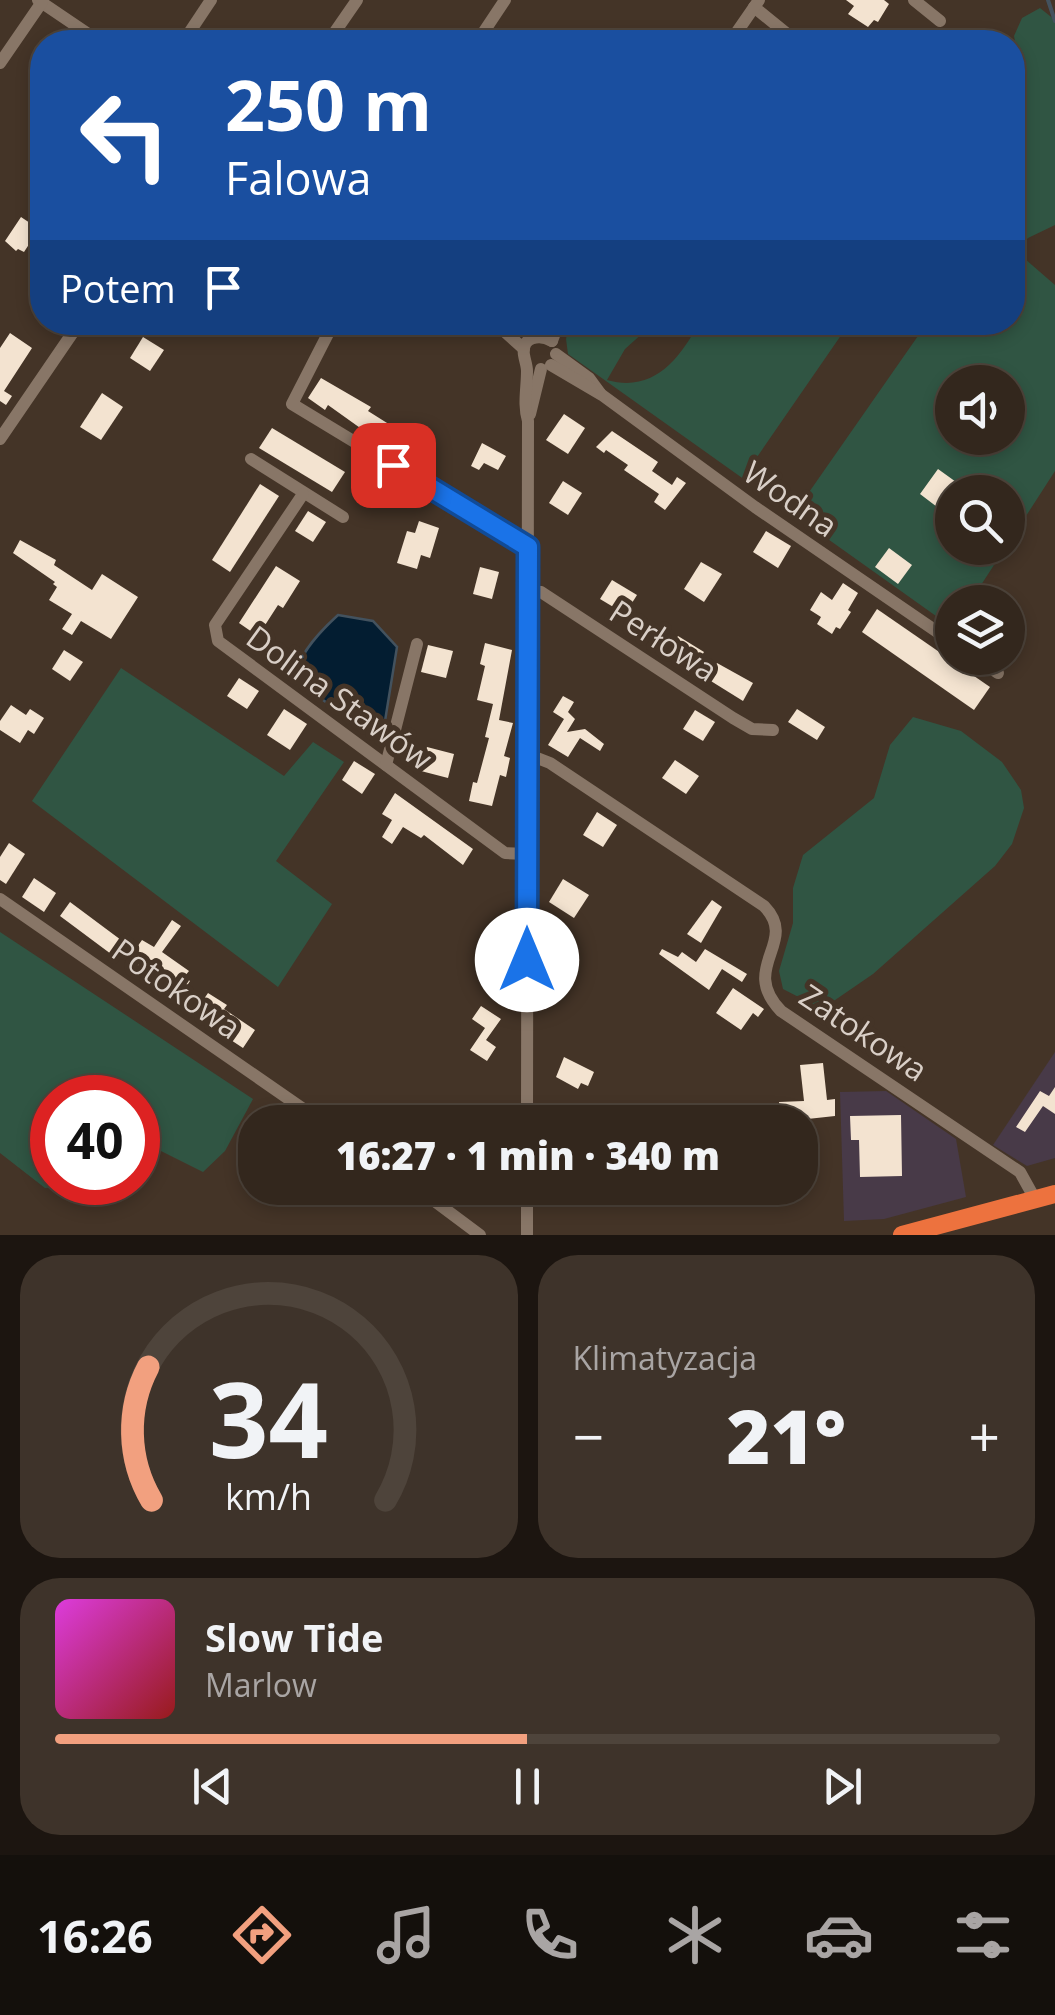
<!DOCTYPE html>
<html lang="pl">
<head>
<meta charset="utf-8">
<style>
	body { margin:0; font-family:"Open Sans",sans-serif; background:#3e332a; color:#f1f3f6; height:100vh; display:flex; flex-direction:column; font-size:38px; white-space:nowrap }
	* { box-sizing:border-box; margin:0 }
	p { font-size:32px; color:#a9a5a4 }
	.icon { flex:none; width:55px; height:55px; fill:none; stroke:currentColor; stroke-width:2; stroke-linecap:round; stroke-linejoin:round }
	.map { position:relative; height:1235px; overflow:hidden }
	.panel { display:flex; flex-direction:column; gap:20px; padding:20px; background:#1c1510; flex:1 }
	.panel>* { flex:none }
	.hud { position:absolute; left:30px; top:30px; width:995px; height:305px; border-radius:40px; box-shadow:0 5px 15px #0003,0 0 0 2px #4e443b; background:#1a4fa0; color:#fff; overflow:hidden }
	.controls { position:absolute; left:935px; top:365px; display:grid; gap:20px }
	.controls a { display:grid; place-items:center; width:90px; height:90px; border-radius:50%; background:#33271d; box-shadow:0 5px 15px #0003,0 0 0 2px #4e443b; font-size:50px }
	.speed { position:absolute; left:30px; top:1075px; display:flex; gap:20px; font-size:50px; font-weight:700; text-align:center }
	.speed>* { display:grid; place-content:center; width:130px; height:130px; border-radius:50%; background:#33271d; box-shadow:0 5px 15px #0003,0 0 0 2px #4e443b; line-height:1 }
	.speed .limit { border:15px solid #d22; background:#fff; color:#111 }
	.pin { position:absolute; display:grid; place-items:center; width:85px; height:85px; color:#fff; margin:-42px; border-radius:20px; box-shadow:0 5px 15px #0006 }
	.me { position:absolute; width:110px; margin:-55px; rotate:0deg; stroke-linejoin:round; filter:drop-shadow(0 0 8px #0008) }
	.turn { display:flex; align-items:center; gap:35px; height:210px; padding:0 30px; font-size:45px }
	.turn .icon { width:130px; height:130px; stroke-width:2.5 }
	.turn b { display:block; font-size:70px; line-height:85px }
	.then { display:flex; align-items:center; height:95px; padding:0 30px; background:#0003; gap:20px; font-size:38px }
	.big { font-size:75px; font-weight:800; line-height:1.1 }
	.panel .card { flex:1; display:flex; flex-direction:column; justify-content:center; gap:15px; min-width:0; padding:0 35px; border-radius:40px; background:#3e332a }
	.panel .dial { align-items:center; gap:0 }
	.dial svg { height:260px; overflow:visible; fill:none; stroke:#4e443b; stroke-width:7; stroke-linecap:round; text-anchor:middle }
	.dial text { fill:#f1f3f6; stroke:none }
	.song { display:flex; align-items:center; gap:30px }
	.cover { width:120px; height:120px; border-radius:15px; background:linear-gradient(135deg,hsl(300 70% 55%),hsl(0 70% 35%)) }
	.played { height:10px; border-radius:5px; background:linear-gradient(90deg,#f2a07f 50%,#4e443b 50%) }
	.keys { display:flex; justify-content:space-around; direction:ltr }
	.heat { display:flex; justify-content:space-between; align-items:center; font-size:55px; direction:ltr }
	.panel .tiles { flex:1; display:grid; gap:20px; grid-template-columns:1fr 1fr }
	.card:last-child { grid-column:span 2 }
	.trip { position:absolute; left:238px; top:1105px; width:580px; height:100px; border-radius:40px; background:#33271d; box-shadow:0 5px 15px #0003,0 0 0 2px #4e443b; font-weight:800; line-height:100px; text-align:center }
	.tabs { display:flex; height:160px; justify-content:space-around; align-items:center; background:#14100c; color:#a9a5a4 }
	.tabs .icon { width:70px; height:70px }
	.tabs .selected { color:#f2a07f }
	.tabs b { font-size:45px; color:#f1f3f6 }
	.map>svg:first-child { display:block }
	.commercial { fill:#483a48 }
	.green { fill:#305543; fill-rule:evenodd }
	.water { fill:#031d31; stroke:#43525e; stroke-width:2.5 }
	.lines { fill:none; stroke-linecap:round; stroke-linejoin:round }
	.stream { stroke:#43525e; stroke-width:4 }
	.building { fill:#f3e3d0 }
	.minor { stroke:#887667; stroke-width:12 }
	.highway { stroke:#ed723e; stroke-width:18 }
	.route-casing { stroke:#114b97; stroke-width:25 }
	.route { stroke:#1a73e8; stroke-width:18 }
	.labels { text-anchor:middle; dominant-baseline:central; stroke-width:10; stroke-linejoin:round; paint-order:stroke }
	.street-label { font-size:32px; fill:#d9cfc7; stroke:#443427 }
</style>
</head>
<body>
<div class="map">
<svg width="1055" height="1235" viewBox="0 0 1055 1235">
	<rect width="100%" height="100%" fill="#443427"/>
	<g class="commercial">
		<path d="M1055,1052V1158L1027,1166L993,1145Z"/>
		<path d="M886,1091L956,1139L966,1197L884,1219L844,1221L840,1092Z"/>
	</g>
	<g class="green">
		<path d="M1040,8L1055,20V225L1028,238L1017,252L1055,285V471L1008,544V492H952V548H1005L970,602H952V614L936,616L568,354L566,339L570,323H654L625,349L607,380C653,393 679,360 699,323H840L844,331L746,473L798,508L927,323L1012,322L1013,151L1027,102L1014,36L1022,18ZM952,382H1008V438H952Z"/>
		<path d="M121,668L284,776L313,742L344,762L276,861L332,904L278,987L32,801Z"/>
		<path d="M913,717L961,731L1002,762L1021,790L1024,808L1012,844L995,866L873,974L822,1009L783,989L779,971L793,923V888L803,855L874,798L890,745Z"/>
		<path d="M0,932L253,1099L225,1151L203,1172L145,1143L138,1145V1098H52V1182L65,1183L61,1187L45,1188L0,1153Z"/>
	</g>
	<path class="water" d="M338,615L373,621L397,647L385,721L377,730C359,722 303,694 299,674C295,656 326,626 338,615Z"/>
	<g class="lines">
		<path class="stream" d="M1048,0L1055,21"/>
	</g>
	<g class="building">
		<path d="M846,0H884L889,4L878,22L874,20L868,27L848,14L854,6Z"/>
		<path d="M21,217L39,229L24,252L18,249L16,251L5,241Z"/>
		<path d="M10,333L32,348L4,391L12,396L6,405L0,401V348Z"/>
		<path d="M143,337L164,350L150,371L130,358Z"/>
		<path d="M321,378L371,407L368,411L395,428L384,445L328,405L325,410L308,398Z"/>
		<path d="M102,393L123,407L101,440L80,427Z"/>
		<path d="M564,414L585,428L568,454L546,440Z"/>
		<path d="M272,428L345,472L332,492L259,448Z"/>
		<path d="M612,431L658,462L652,471L672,485L677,477L686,483L665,510L654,502L659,494L624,470L628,465L606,450L604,453L596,447Z"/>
		<path d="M482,443L506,456L498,470L484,463L479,470L471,466Z"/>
		<path d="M938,469L970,492H952V502L945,513L920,494Z"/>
		<path d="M563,481L582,493L568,515L549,503Z"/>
		<path d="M260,484L279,496L230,572L212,560Z"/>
		<path d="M308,511L326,522L313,542L295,531Z"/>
		<path d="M419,521L439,528L430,558L421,555L417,569L397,563L407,531L415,533Z"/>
		<path d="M766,531L791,546L778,568L753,552Z"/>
		<path d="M20,540L56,560L54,565L92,590L102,574L138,597L111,639L81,621L72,635L62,629L72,614L49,600L57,587L53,584L55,582L13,553Z"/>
		<path d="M889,548L912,565L898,584L875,567Z"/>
		<path d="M701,562L722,574L704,602L684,589Z"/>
		<path d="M276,566L300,581L283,608L278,605L258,636L239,623Z"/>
		<path d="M480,567L499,572L492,599L473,594Z"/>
		<path d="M612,580L637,595L625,614L600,599Z"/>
		<path d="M843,583L858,593L848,610L851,612L840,629L836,627L832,634L817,624L821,617L810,610L821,592L832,600Z"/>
		<path d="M877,609L990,687L974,710L862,632Z"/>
		<path d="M678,636L704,652L694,668L668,652Z"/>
		<path d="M485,643L512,650L499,720L513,723L504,756L510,758L506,777L500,775L492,806L469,801L473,782L477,783L489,738L485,737L493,704L477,700L485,666L480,664Z"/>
		<path d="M428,645L453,651L446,678L421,672Z"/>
		<path d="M64,650L83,662L70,681L52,669Z"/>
		<path d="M717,663L753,683L743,701L706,678Z"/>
		<path d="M239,678L259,691L247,709L227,696Z"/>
		<path d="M563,696L574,702L568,712L575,719L567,732L585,729L604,744L600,751L580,738L568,757L548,745L564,719L553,712Z"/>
		<path d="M11,705L26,715L30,709L44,718L34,734L28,730L20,743L0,730V721Z"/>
		<path d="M284,709L307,724L290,750L267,735Z"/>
		<path d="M797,709L825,727L817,740L788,722Z"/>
		<path d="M695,710L715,722L703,741L683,729Z"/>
		<path d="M427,747L454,754L448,778L421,771Z"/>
		<path d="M675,760L699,776L686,794L662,778Z"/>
		<path d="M354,761L375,774L362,794L342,780Z"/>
		<path d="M395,793L473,849L463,865L424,835L421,838L403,827L392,844L382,837L392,820L382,814Z"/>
		<path d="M597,812L617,825L603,847L583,835Z"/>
		<path d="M9,843L25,854L6,884L0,880V857Z"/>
		<path d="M34,878L56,893L44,912L22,897Z"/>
		<path d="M563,879L589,895L574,918L549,902Z"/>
		<path d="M712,900L722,907L701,943L687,934Z"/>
		<path d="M70,902L121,940L111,954L60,916Z"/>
		<path d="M172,920L181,926L162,952L189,971L184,977L190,981L180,996L169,988L172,984L128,960L142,940L154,947Z"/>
		<path d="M548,939H570L569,986L547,985Z"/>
		<path d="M662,949L678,957L682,952L696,962L705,949L747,974L742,982L722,969L709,990L659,954Z"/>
		<path d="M733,988L764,1009L758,1017L753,1013L741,1030L716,1013Z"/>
		<path d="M208,993L227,1005L224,1009L255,1030L243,1048L193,1015Z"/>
		<path d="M481,1006L501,1019L486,1040L496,1047L487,1061L470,1050L485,1028L472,1019Z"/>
		<path d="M564,1057L594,1072L588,1086L581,1083L578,1089L556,1077Z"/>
		<path d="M823,1063L827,1100L835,1099V1116L780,1122L779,1102L804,1101L800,1065Z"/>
		<path d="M1055,1087V1114L1043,1106L1025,1132L1016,1127L1040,1091L1049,1096Z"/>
		<path d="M901,1115L902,1176L860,1177L859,1140H851L850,1116Z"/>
	</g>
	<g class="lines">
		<g class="minor">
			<path d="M38,0L100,42"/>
			<path d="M914,0L940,21"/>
			<path d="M754,7L797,42"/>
			<path d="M183,42L211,0"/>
			<path d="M328,42L357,0"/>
			<path d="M477,42L505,0"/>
			<path d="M730,42L759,0"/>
			<path d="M0,63L42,2"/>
			<path d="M334,322L292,404L528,547"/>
			<path d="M494,322L524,349"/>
			<path d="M538,336L545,322"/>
			<path d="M552,341L559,322"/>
			<path d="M556,354L589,378L600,393"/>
			<path d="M551,365L602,395L755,507L952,642"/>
			<path d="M530,414L541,369"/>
			<path d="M0,439L80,322"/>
			<path d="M251,459L343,517"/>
			<path d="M303,494L215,625L218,641L505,853L527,854"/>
			<path d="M527,591L541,592L733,718L752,729L773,730"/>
			<path d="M976,658L998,673"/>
			<path d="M527,754L550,763L764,906C800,943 738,966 781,1011L1020,1172L1035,1199"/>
			<path d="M386,765L417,644"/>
			<path d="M0,899L322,1122"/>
			<path d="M527,1122L528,421C523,404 527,389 527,371C527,366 525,361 524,355C521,336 540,334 552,341"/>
			<path d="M417,1188L480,1235"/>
			<path d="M527,1188V1235"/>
		</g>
		<path class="highway" d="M902,1235L1055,1194"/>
	</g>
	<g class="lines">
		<defs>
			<path id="route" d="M393,465L528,547L527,960"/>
		</defs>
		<use href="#route" class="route-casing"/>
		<use href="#route" class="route"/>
	</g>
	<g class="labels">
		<g class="street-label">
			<text transform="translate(791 498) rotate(35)">Wodna</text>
			<text transform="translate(664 640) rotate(33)">Perłowa</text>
			<text transform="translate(340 697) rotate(36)">Dolina Stawów</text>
			<text transform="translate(177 988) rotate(35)">Potokowa</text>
			<text transform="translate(864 1032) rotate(34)">Zatokowa</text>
		</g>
	</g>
</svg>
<div class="controls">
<a><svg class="icon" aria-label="sound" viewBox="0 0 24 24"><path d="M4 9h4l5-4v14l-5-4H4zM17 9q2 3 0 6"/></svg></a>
<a><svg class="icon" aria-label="search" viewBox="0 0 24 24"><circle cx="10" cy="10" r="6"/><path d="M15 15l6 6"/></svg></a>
<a><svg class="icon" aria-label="layers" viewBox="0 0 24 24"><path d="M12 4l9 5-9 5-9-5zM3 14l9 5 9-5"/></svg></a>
</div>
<div class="speed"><div class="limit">40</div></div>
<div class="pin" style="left:393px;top:465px;background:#d93025"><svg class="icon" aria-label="arrive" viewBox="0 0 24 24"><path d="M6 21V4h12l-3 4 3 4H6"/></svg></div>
<svg class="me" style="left:527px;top:960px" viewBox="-20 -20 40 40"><circle r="19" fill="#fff"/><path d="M0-13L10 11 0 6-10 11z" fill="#1a73e8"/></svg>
<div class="trip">16:27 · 1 min · 340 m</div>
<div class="hud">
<div class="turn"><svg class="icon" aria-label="left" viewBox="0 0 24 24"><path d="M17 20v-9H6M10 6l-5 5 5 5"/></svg><div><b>250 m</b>Falowa</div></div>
<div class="then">Potem<svg class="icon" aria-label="arrive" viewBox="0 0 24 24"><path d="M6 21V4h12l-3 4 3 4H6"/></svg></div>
</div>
</div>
<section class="panel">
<div class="tiles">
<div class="card dial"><svg viewBox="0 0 100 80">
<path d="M14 69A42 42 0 1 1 86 69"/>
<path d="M14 69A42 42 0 0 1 13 28" stroke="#f2a07f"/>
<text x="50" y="56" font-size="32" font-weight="700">34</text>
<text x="50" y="72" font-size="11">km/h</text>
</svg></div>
<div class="card"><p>Klimatyzacja</p>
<div class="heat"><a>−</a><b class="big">21°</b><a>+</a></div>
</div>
<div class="card">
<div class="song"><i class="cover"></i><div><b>Slow Tide</b><p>Marlow</p></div></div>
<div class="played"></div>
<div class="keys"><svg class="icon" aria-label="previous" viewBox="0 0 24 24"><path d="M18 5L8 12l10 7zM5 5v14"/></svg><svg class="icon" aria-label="pause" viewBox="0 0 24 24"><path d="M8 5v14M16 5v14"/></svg><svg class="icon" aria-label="next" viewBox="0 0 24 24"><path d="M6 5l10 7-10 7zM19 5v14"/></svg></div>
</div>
</div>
</section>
<nav class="tabs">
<b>16:26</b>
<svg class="icon selected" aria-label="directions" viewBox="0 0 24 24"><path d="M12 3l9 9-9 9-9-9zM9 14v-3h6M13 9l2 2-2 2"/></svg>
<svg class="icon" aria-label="music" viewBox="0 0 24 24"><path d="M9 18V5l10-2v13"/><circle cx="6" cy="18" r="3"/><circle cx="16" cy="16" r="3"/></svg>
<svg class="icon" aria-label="phone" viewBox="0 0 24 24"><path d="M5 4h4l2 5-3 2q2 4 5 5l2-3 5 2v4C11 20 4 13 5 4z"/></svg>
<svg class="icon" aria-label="climate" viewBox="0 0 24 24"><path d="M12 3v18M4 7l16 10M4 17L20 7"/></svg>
<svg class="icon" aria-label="car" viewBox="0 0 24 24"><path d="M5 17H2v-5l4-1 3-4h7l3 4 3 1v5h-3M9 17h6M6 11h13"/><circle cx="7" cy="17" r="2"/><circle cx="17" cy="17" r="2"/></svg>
<svg class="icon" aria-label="filters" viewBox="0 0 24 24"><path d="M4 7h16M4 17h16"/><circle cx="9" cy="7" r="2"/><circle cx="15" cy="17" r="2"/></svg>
</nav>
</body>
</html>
